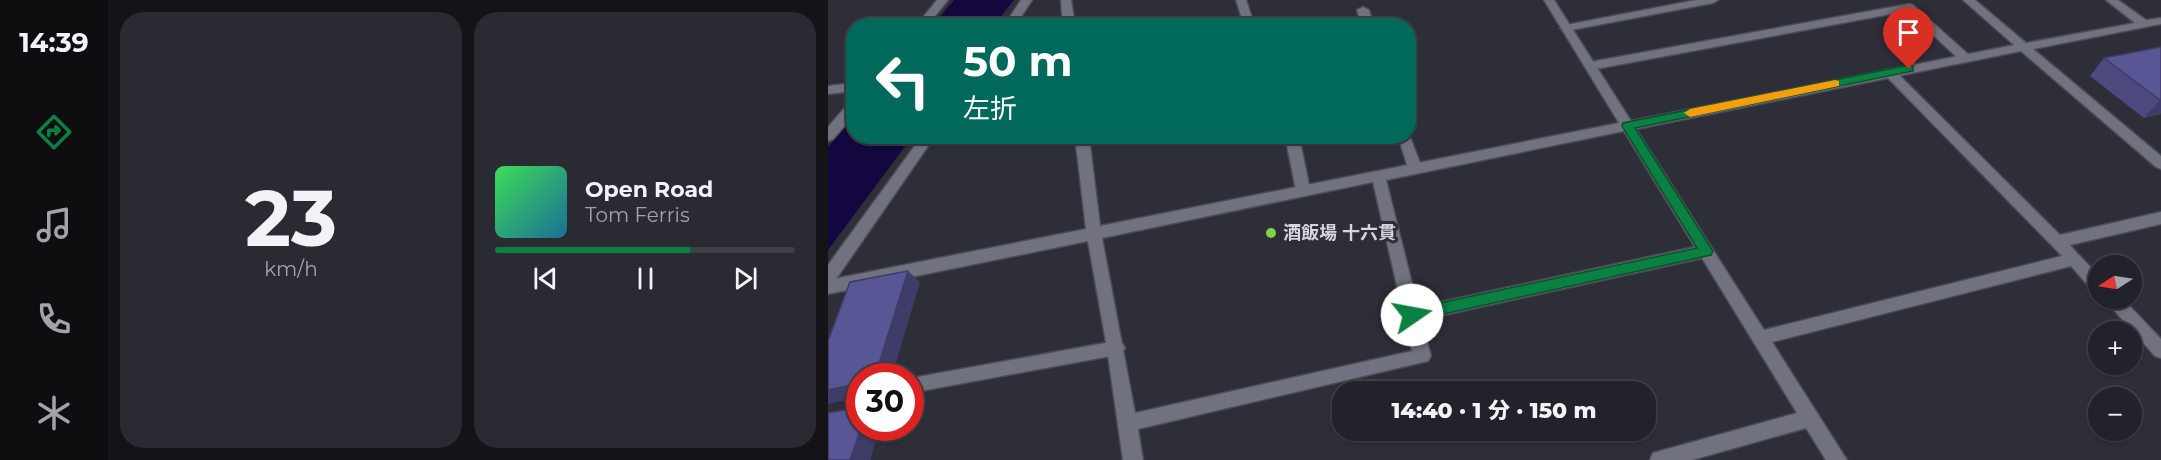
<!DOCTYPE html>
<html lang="ja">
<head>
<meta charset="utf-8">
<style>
	body { margin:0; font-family:Montserrat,"Noto Sans JP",sans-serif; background:#2a2a33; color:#f1f3f6; height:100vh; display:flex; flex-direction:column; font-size:22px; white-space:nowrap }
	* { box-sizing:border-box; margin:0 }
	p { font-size:20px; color:#a2a4a9 }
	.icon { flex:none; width:33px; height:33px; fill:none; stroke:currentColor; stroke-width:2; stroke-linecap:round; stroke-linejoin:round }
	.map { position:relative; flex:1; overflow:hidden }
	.drawer { display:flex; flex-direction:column; gap:12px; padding:12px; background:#131318; width:720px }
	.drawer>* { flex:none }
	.hud { position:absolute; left:18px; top:18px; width:570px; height:126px; border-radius:24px; box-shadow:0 2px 4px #0004,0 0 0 2px #3f3f47; background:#00695c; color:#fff; overflow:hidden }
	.needle { width:39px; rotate:258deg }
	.fabs { position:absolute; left:1260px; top:255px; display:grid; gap:12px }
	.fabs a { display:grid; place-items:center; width:54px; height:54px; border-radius:50%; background:#22222b; box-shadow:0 2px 4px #0004,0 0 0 2px #3f3f47; font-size:30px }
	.speed { position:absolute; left:18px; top:363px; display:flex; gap:12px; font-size:30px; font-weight:700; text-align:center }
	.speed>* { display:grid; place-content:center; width:78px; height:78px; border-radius:50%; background:#22222b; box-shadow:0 2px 4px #0004,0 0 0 2px #3f3f47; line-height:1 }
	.speed .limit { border:9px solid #d22; background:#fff; color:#111 }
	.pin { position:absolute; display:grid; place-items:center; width:51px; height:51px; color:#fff; margin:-62px -26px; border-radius:50% 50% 50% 0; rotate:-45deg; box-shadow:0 0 6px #0007 }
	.pin .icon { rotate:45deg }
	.me { position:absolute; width:66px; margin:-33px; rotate:78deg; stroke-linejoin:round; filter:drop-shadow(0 0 4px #0008) }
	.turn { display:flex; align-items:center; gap:21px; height:126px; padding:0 18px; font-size:27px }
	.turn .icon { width:78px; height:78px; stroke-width:2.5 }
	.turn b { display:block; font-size:42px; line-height:51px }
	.drawer .card { flex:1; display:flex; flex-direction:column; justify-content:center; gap:9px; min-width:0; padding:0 21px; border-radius:24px; background:#2a2a33 }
	.drawer .dial { align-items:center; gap:0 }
	.dial b { font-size:78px; line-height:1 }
	.song { display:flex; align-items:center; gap:18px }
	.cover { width:72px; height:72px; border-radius:9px; background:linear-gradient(135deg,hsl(130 70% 55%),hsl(200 70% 35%)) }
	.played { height:6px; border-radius:3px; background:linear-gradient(90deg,#0b8043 65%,#3f3f47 65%) }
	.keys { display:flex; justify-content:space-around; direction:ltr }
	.drawer .tiles { flex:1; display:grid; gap:12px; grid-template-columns:repeat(2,1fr) }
	.trip { position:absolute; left:504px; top:381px; width:324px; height:60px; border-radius:24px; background:#22222b; box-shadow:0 2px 4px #0004,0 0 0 2px #3f3f47; font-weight:800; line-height:60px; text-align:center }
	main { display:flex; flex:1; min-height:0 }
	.menu { display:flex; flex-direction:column; width:108px; justify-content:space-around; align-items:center; background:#0e0e11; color:#a2a4a9 }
	.menu .icon { width:42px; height:42px }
	.menu .on { color:#0b8043 }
	.menu b { font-size:27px; color:#f1f3f6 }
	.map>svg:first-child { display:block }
	.water { fill:#14063f }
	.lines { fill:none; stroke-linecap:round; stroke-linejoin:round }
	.service-casing { stroke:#4b4b55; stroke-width:3 }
	.minor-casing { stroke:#4b4b55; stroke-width:3 }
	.service { fill:#71727f; fill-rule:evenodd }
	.minor { fill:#71727f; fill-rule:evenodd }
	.wall { fill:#4d4a80 }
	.shaded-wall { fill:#3e3c68 }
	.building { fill:#595695; stroke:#3e3c68; stroke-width:1.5 }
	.route { fill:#0b8043; stroke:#07532c; stroke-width:1.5 }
	.slow { fill:#f59e0b }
	.poi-dot { fill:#85cf4d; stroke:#2e2e39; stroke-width:2 }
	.labels { text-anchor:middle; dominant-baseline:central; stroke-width:6; stroke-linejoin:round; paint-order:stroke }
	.poi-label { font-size:18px; font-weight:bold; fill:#d5d5dd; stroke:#2e2e39; text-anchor:start }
</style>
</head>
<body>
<main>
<nav class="menu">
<b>14:39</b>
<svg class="icon on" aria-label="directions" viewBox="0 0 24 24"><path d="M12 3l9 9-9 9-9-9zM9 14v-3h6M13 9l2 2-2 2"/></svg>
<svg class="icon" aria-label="music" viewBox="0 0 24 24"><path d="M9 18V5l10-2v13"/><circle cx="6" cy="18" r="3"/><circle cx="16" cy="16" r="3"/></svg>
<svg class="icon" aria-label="phone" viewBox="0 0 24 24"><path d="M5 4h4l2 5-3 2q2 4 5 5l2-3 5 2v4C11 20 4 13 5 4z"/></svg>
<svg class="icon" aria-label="climate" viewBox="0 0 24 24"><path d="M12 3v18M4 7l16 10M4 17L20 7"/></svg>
</nav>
<section class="drawer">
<div class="tiles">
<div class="card dial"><b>23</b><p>km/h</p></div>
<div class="card">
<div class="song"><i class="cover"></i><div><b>Open Road</b><p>Tom Ferris</p></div></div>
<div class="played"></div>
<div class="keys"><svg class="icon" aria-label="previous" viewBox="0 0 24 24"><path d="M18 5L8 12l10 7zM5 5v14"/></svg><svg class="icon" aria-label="pause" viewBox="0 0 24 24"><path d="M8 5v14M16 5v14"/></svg><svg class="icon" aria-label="next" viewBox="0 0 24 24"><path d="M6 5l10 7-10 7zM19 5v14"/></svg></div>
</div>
</div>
</section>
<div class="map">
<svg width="1333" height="460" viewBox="0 0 1333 460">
	<rect width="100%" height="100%" fill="#2e2e39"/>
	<g class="water">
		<path d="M126,0H186L166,25H105Z"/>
		<path d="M25,117L26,136L84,137L0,250V147Z"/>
	</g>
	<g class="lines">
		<defs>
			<g id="service">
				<path d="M109,0H120L99,26H88Z"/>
				<path d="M193,0H204L187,26H176Z"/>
				<path d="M408,0H418L425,21L433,26L416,25Z"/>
				<path d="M868,0H890L885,3L738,31L732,28L738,25Z"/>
				<path d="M1081,4L1085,5L1141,55V61H1133L1079,11L762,70L756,66L762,62Z"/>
				<path d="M535,7L541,10L546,26H534L529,10Z"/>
				<path d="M1062,69L1066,70L1232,235L1333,212V224L1242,245L1254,259L1251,263H1241L1058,76V70Z"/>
				<path d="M26,83V91L0,94V86Z"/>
				<path d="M26,102V115L5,139L0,141V127L21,103Z"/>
				<path d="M580,132L594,168L587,173L580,168L570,136H580Z"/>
				<path d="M94,136H107L6,282L0,283V265Z"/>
				<path d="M457,136H471L482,190L480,194H470L468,190Z"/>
				<path d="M288,341L294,343L297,348L294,353L288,355L82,393L84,378Z"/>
			</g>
			<g id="minor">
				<path d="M233,0H243L247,26H235Z"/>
				<path d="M716,0H726L803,121L1186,45L1135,0H1147L1198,43L1307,23L1278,0H1290L1318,20L1333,18V24L1205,49L1333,156V169L1328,167L1193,51L808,129L936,330L1246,253L1251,255L1270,275V292L1264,290L1243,266L944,342L1019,460H998L978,428L864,460H822L825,453L832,451L969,413L874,258L593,320L603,356L600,361L310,429L315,460H295L279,348L260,241L0,294V280L258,229L247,136H261L272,226L791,123ZM796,131L867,247L590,307L558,180ZM545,182L584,351L307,413L274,238Z"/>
				<path d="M1275,298H1294L1333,339V358L1327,356Z"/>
			</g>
		</defs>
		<use href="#service" class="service-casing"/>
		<use href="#minor" class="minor-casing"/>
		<use href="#service" class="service"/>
		<use href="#minor" class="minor"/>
	</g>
	<path class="wall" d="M1333,47V114L1316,118L1262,76L1276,58Z"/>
	<g class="shaded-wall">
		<path d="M1332,100H1333V114L1316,118Z"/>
		<path d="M80,271L92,282L64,376H47Z"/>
		<path d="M32,383V397L0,404V390Z"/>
		<path d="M33,428H52L42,460H22Z"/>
	</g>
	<g class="building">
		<path d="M1333,47V100H1332L1276,58Z"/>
		<path d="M80,271L47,376H32V383L0,390V341L22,282Z"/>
		<path d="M32,407V428H33L22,460H0V413Z"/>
	</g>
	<path class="route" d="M1081,65L1085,66V71L807,128L883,248L885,251L883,255L584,321L578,319L576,315L578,310L584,309L869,248L794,126L795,123Z"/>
	<path class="slow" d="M1007,80L1011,81V86L862,117L856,113L862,109Z"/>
	<circle class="poi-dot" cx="443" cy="233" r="6"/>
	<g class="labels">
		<g class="poi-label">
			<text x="455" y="233">酒飯場 十六貫</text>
		</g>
	</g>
</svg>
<div class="fabs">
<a><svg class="needle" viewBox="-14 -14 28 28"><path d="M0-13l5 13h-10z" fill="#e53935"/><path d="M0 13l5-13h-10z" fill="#a2a4a9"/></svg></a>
<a>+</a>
<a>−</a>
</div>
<div class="speed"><div class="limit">30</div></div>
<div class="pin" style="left:1081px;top:69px;background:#d93025"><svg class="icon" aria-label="arrive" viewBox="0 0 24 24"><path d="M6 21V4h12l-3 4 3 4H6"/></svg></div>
<svg class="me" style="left:584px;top:315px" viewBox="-20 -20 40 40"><circle r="19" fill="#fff"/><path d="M0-13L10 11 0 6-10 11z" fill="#0b8043"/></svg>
<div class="trip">14:40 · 1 分 · 150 m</div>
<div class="hud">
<div class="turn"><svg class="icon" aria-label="left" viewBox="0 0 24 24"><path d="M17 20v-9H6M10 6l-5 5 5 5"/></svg><div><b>50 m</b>左折</div></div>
</div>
</div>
</main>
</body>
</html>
